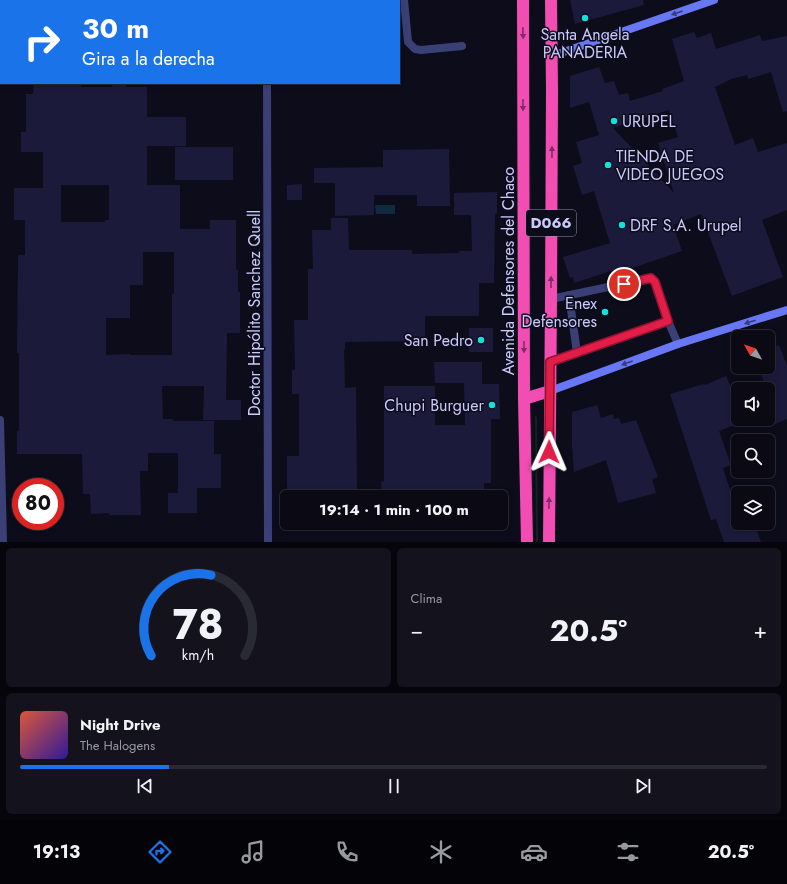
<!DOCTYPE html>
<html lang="es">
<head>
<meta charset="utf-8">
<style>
	body { margin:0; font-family:Jost,sans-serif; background:#13121d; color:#f1f3f6; height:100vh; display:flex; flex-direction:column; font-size:15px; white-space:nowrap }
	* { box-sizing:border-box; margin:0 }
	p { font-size:13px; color:#999aa0 }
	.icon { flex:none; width:22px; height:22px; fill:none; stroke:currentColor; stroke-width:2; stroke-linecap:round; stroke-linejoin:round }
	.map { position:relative; height:542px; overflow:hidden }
	.side { display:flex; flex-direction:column; gap:6px; padding:6px; background:#06050b; flex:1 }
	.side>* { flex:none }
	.hud { position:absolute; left:0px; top:0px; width:400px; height:84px; box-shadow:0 2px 6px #0003,0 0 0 1px #2a2a34; background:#1a73e8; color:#fff; overflow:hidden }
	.needle { width:26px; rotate:310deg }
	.controls { position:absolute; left:731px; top:330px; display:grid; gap:8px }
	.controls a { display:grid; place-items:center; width:44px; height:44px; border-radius:6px; background:#0a0914; box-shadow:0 2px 6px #0003,0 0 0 1px #2a2a34; font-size:20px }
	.speed { position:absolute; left:12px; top:478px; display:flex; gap:8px; font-size:20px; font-weight:700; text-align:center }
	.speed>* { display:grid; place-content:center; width:52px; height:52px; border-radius:50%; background:#0a0914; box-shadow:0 2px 6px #0003,0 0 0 1px #2a2a34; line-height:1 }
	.speed .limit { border:6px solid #d22; background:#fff; color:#111 }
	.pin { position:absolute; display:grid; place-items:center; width:34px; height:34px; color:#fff; margin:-17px; border:2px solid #fff; border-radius:50%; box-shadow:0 1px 4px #0007 }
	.me { position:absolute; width:44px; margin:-22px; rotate:1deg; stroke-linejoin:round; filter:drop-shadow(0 0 3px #0008) }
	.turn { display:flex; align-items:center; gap:14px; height:84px; padding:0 16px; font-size:18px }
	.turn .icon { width:52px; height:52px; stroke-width:2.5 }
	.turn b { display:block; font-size:28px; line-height:34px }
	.big { font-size:30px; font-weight:700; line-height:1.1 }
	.side .card { flex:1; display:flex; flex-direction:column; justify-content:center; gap:6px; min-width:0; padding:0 14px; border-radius:6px; background:#13121d }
	.side .dial { align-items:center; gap:0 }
	.dial svg { height:104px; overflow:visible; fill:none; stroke:#2a2a34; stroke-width:7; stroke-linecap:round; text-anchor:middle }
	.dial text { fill:#f1f3f6; stroke:none }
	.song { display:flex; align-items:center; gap:12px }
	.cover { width:48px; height:48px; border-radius:6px; background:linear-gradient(135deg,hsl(10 70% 55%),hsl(250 70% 35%)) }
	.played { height:4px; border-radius:2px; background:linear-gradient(90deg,#1a73e8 20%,#2a2a34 20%) }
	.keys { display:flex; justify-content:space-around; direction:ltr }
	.heat { display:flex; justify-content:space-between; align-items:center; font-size:22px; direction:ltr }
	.side .tiles { flex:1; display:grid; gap:6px; grid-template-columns:1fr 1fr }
	.card:last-child { grid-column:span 2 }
	.trip { position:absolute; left:280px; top:490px; width:228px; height:40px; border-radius:6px; background:#0a0914; box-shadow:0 2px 6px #0003,0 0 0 1px #2a2a34; font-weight:700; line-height:40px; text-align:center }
	.dock { display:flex; height:64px; justify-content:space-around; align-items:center; background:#040408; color:#999aa0 }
	.dock .icon { width:28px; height:28px }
	.dock .active { color:#1a73e8 }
	.dock b { font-size:18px; color:#f1f3f6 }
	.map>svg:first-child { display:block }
	.green { fill:#102421 }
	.water { fill:#102a40 }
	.building { fill:#1c1a3a; fill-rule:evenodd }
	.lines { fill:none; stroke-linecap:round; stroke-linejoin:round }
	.lane { stroke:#3a4076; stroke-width:8 }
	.street { stroke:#3a4076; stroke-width:8 }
	.secondary { stroke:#6877f4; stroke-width:8 }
	.highway { stroke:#f24db2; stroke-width:12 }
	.oneway { fill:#363c7d }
	.oneway2 { fill:#802c66 }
	.route-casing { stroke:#92132f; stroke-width:10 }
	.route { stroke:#e11d48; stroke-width:7 }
	.poi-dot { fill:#10e1da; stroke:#0d0c1b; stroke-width:1.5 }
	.labels { text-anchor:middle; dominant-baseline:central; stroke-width:3; stroke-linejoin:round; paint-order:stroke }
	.shield { fill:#0d0c1b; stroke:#9191b8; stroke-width:1 }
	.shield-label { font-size:15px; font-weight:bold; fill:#cacafb }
	.poi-label { font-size:16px; fill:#cacafb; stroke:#0d0c1b; text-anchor:start }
	.street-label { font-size:16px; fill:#cacafb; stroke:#0d0c1b }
</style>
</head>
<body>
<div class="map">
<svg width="787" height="542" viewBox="0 0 787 542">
	<rect width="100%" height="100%" fill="#0d0c1b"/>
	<path class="green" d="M535,416L537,417L538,542H536Z"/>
	<path class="water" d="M375,205H395V214H376Z"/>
	<g class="building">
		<path d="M570,0H643L644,5L575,24Z"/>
		<path d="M694,32L697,38L711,33L716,49L760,35L762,41L787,36V111L783,112L771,72L748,79L747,75L731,79L715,87L735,145L753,138L758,152L787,143V210L762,220L783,277L732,296L701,214L673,225L682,251L618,273L617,269L574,283L573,277L570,278L563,257L610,243L594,191L582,195L573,166L582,163L576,142L599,135L589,102L570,108V76L599,67L605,83L614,81L619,95L628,93L630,101L663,91L662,89L684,81L672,39ZM669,110L678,137L658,143L674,193L613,128Z"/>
		<path d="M34,83H81V87H112V84H126V87H147V117H186V146H147V185H180V229H210V220H236V270H238V292H240V333H227L226,400H241V420H203L204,386H162L163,419H173V421H214V454H221V488H197V513H168V493H178V453H148V471H140L141,515H109V513L91,514L90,494H83L82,454H17V431H19V353H17L18,255H25V220H14V188H43V152H21V132H26V94H33ZM61,185H109V220H105V222H61ZM143,252H174V294H172V355H130V354L106,355V318H130V285H143Z"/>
		<rect x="175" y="147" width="58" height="33"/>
		<path d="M449,149L450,206H417V195H374V215L335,216V183H314V168L383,167V150Z"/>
		<path d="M302,184V200H287V185Z"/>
		<path d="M497,192V214H495L494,283H479V316H425V341L345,342V350H344L345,388L356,387L357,492H330V497H287V456H299V394H292V370H295L294,320H308V269H313L312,230H331V218H348L349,250H412V254L459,253V251H472L471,215H454V193Z"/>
		<rect x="469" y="328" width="24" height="24"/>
		<path d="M779,345L787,366V419L768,427V389H767L758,367H768V349Z"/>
		<path d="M434,362H482V384H499L500,419H491V483H484V497H382L381,482L384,481V386H435V425H465L464,383H435Z"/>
		<path d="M726,376L733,392L738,390V424L719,431L731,465L723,468L735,505L738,509V523H754L761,542H724L716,519L711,520L670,394L704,384L705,385Z"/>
		<path d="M597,405L601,418L613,414L614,419L619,418L621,424L636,420L658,477L652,479L656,493L618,503L606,460L574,472L572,446V412Z"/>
	</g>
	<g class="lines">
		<g class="lane">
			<path d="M404,0L408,42L415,49L421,50L462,46"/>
			<path d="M569,295L577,353"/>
			<path d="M551,299L651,278L655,282L668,321L678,344"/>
			<path d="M550,362L668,321"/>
		</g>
		<g class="street">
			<path d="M266,0V1"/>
			<path d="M267,83L268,542"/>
			<path d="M0,420L3,542"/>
		</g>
		<g class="secondary">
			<path d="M552,56L714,0"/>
			<path d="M550,391L678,344L787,310"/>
		</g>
		<g class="highway">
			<path d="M523,0L524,399L527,542"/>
			<path d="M524,399L550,391"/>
			<path d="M549,542L551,299L552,90L551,0"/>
		</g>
	</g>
	<defs><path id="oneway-solid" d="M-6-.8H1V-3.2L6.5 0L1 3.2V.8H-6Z"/></defs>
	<g class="oneway">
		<use href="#oneway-solid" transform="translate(677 13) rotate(161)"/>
		<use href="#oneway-solid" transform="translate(750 322) rotate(162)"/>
		<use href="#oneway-solid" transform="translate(627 363) rotate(160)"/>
	</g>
	<g class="oneway2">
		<use href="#oneway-solid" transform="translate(523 33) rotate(89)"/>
		<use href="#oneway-solid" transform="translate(523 105) rotate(90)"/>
		<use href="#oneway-solid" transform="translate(552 152) rotate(-90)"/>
		<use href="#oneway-solid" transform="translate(551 282) rotate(-90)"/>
		<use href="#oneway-solid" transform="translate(524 347) rotate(90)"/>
		<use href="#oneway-solid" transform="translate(549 503) rotate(-89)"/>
	</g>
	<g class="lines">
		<defs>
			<path id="route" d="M549,452L550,362L668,321L655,282L651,278L624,284"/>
		</defs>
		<use href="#route" class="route-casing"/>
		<use href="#route" class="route"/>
	</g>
	<g class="poi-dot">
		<circle cx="585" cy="18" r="4"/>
		<circle cx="614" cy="121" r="4"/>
		<circle cx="608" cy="165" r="4"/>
		<circle cx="622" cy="225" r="4"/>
		<circle cx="605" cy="312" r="4"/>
		<circle cx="481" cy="340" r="4"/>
		<circle cx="492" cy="405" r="4"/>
	</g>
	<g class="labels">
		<rect class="shield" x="526" y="210" width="50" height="26" rx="3"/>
		<g class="shield-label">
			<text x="551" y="223">D066</text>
		</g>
		<g class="poi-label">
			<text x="585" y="34" text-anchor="middle">Santa Angela<tspan x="585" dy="18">PANADERIA</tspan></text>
			<text x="622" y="121">URUPEL</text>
			<text x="616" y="156">TIENDA DE<tspan x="616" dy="18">VIDEO JUEGOS</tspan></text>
			<text x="630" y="225">DRF S.A. Urupel</text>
			<text x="597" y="303" text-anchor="end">Enex<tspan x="597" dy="18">Defensores</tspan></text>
			<text x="473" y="340" text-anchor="end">San Pedro</text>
			<text x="484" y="405" text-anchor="end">Chupi Burguer</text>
		</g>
		<g class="street-label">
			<text transform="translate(508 271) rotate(-90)">Avenida Defensores del Chaco</text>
			<text transform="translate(254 313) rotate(-90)">Doctor Hipólito Sanchez Quell</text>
		</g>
	</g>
</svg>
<div class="controls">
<a><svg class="needle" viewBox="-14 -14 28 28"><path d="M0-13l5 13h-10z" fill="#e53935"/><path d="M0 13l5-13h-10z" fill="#999aa0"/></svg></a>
<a><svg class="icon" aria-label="sound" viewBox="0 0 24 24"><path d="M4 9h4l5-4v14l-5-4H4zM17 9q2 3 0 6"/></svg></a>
<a><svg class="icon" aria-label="search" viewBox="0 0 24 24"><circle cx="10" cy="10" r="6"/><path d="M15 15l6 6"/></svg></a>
<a><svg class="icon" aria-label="layers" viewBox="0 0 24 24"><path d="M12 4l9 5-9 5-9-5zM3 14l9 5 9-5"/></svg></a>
</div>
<div class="speed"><div class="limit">80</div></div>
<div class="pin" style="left:624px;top:284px;background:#d93025"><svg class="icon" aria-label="arrive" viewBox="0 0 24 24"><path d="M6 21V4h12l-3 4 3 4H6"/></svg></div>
<svg class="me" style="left:549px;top:452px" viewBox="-20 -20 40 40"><path d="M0-17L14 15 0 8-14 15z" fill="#e11d48" stroke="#fff" stroke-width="4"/></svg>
<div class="trip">19:14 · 1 min · 100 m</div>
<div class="hud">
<div class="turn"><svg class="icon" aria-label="right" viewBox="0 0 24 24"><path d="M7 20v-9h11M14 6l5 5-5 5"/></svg><div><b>30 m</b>Gira a la derecha</div></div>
</div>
</div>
<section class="side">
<div class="tiles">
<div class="card dial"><svg viewBox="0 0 100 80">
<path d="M14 69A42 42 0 1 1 86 69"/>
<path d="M14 69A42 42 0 0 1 60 7" stroke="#1a73e8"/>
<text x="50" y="56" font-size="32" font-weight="700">78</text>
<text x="50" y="72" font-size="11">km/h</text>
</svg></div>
<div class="card"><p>Clima</p>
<div class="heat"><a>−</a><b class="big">20.5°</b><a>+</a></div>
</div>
<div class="card">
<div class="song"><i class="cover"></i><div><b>Night Drive</b><p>The Halogens</p></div></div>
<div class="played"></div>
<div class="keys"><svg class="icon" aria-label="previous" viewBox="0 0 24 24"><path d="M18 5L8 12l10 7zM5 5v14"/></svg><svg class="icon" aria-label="pause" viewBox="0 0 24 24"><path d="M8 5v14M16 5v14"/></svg><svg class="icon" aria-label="next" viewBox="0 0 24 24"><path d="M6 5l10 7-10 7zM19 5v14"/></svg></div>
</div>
</div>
</section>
<nav class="dock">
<b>19:13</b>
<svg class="icon active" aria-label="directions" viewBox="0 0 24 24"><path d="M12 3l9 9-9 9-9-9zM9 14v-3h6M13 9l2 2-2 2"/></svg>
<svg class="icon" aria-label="music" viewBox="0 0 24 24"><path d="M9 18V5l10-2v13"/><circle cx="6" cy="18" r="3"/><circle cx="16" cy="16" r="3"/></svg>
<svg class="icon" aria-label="phone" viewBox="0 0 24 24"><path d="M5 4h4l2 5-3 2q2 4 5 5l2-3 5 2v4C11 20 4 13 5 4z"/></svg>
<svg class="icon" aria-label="climate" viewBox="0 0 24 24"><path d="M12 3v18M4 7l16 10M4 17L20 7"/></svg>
<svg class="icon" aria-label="car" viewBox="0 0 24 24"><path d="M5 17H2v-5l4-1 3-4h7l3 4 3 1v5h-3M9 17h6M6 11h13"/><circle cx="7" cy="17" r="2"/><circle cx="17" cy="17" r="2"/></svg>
<svg class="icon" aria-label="filters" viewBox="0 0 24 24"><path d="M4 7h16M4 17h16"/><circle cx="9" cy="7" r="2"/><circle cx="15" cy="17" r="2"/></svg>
<b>20.5°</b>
</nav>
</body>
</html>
